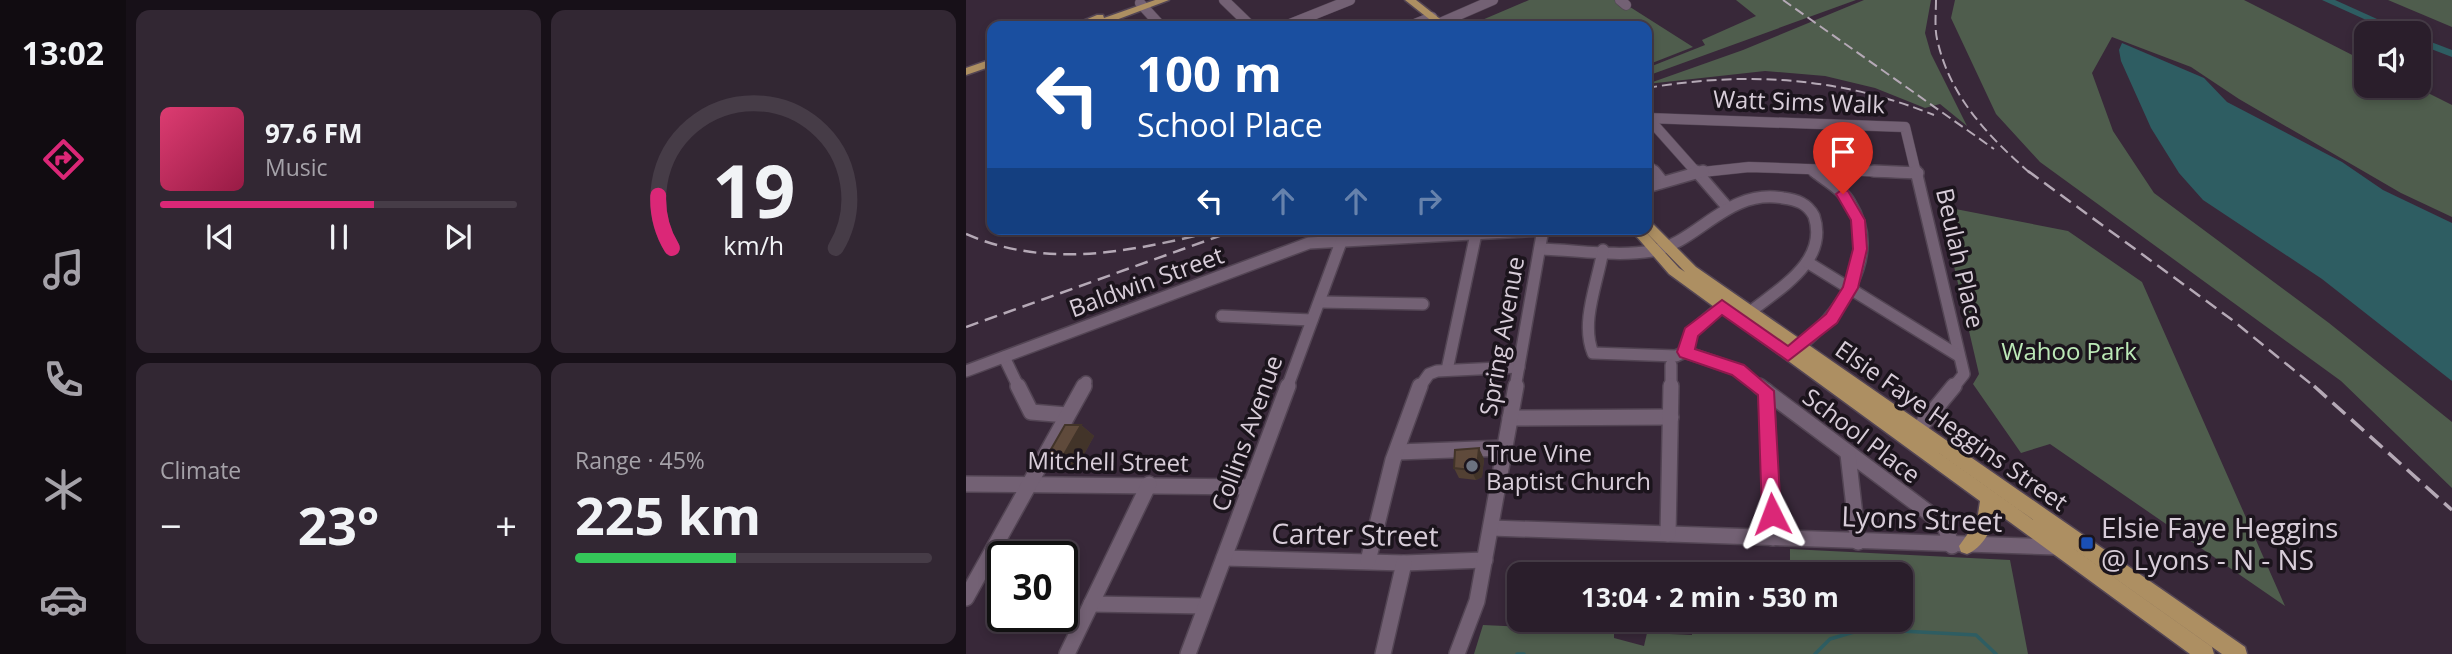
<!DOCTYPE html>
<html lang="en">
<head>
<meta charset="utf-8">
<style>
	body { margin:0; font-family:"Open Sans",sans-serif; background:#322733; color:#f1f3f6; height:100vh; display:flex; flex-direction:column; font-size:26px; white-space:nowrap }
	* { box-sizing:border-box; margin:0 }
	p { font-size:23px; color:#a5a2a9 }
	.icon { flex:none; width:38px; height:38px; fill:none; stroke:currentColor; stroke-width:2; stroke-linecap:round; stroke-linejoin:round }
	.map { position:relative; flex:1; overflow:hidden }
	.side { display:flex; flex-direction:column; gap:10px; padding:10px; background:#171018; width:840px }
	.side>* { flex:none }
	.guide { position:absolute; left:21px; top:21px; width:665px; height:214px; border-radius:14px; box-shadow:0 4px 10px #0003,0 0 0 2px #463c47; background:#1a4fa0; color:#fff; overflow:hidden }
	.controls { position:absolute; left:1388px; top:21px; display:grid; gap:14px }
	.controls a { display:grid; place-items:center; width:77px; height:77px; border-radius:14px; background:#2a1e2b; box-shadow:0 4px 10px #0003,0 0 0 2px #463c47; font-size:35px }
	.speed { position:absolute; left:21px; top:541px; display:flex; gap:14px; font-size:35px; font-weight:700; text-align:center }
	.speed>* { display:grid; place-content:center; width:91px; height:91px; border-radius:50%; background:#2a1e2b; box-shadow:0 4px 10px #0003,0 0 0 2px #463c47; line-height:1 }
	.speed .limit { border:4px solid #111; border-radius:10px; background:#fff; color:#111 }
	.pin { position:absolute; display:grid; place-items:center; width:60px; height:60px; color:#fff; margin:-72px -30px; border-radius:50% 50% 50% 0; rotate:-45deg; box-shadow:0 0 7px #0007 }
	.pin .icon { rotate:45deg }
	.me { position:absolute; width:77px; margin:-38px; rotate:357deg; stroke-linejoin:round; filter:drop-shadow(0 0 5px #0008) }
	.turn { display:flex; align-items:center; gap:24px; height:147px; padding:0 35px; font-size:32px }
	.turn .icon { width:91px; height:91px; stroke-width:2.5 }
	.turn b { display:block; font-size:49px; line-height:60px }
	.lanes { display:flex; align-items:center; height:66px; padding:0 35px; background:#0003; justify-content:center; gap:35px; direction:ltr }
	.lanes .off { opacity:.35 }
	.big { font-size:52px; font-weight:700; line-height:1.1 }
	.side .tile { flex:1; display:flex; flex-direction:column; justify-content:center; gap:10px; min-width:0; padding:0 24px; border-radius:14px; background:#322733 }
	.side .dial { align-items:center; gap:0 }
	.dial svg { height:182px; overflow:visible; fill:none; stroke:#463c47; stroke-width:7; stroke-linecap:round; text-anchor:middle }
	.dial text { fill:#f1f3f6; stroke:none }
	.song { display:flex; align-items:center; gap:21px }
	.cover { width:84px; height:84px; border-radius:10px; background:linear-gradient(135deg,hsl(340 70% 55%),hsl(340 70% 35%)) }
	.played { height:7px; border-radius:4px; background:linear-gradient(90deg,#db2777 60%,#463c47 60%) }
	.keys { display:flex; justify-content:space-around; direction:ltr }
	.heat { display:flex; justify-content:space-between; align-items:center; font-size:38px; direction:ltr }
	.charge { height:10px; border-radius:5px; background:linear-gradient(90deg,#34c759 45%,#463c47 0) }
	.side .tiles { flex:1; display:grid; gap:10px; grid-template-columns:repeat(2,1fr) }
	.trip { position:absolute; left:541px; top:562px; width:406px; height:70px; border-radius:14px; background:#2a1e2b; box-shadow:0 4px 10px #0003,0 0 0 2px #463c47; font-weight:700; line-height:70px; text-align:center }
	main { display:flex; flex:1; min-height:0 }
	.tab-bar { display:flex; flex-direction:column; width:126px; justify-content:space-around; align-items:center; background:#110c11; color:#a5a2a9 }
	.tab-bar .icon { width:49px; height:49px }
	.tab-bar .on { color:#db2777 }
	.tab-bar b { font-size:32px; color:#f1f3f6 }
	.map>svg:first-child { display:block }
	.green { fill:#4f5d4d }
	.water { fill:#2e5d62 }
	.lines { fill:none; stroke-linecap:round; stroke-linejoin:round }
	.stream { stroke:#2e5d62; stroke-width:3.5 }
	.river { fill:#2e5d62; fill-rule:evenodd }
	.minor-far2-casing { stroke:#534554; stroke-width:11 }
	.minor-far1-casing { stroke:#534554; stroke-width:14 }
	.minor-casing { stroke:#534554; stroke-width:18 }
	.major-casing { stroke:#534554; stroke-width:3 }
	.minor-far2 { stroke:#736174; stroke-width:10 }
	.minor-far1 { stroke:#736174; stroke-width:11 }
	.minor { stroke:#736174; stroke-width:15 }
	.major { fill:#ad8f62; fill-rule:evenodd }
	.rail-far2 { stroke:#b5a9b6; stroke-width:2; stroke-dasharray:10 5; stroke-linecap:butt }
	.rail-far1 { stroke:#b5a9b6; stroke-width:2.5; stroke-dasharray:13 7; stroke-linecap:butt }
	.rail { stroke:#b5a9b6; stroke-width:3.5; stroke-dasharray:17 8; stroke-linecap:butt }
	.wall { fill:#524033 }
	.shaded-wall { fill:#423429 }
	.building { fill:#5f4a3b; stroke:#423429; stroke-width:2 }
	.route { fill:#db2777; stroke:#8e194d; stroke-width:2 }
	.worship-dot { fill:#6b7280; stroke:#1b141c; stroke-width:2.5 }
	.transit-dot { fill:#1a4fb4; stroke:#1b141c; stroke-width:2.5 }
	.labels { text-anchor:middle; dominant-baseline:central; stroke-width:7; stroke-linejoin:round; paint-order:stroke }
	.street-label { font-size:24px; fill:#d8cdd9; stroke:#1b141c }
	.park-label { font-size:24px; fill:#bce9b7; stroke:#1b141c }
	.poi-label { font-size:24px; fill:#d8cdd9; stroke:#1b141c; text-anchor:start }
	.near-street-label { font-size:28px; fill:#d8cdd9; stroke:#1b141c }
	.near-poi-label { font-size:28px; fill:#d8cdd9; stroke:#1b141c; text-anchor:start }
</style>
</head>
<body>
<main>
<nav class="tab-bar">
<b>13:02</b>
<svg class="icon on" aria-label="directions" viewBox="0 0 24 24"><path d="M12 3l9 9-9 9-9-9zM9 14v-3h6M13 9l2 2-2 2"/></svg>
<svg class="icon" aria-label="music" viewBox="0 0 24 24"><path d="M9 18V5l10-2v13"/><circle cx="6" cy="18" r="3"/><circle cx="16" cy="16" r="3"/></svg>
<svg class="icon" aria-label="phone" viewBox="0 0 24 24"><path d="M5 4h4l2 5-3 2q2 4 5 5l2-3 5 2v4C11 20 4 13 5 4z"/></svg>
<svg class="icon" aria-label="climate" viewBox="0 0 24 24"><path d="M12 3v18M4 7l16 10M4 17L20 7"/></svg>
<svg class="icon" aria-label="car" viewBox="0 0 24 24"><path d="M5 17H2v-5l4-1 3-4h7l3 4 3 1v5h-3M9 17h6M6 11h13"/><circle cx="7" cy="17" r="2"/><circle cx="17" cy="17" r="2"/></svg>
</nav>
<section class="side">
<div class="tiles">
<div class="tile">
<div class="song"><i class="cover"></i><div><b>97.6 FM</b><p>Music</p></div></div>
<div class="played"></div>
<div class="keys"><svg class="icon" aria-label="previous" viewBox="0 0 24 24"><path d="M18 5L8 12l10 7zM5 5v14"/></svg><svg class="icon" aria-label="pause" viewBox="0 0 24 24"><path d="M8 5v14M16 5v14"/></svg><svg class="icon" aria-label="next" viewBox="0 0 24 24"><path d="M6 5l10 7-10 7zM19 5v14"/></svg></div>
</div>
<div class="tile dial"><svg viewBox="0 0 100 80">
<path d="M14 69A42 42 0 1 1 86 69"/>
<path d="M14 69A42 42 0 0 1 8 46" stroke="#db2777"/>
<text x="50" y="56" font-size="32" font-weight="700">19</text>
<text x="50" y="72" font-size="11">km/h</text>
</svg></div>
<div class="tile"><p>Climate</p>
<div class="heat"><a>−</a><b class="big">23°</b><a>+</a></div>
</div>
<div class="tile"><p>Range · 45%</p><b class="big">225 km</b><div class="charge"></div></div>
</div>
</section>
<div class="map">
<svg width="1486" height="654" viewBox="0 0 1486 654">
	<rect width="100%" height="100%" fill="#382839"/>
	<g class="green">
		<path d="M563,0H653L727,47L681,65V26H502Z"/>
		<path d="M770,0H890L681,76V68L739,45L736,40L790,16Z"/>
		<path d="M898,0H965L959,33L965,54L1001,126L974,104L959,108L909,88L859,76L799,71L681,84L777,50Z"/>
		<path d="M989,0H1278L1400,62V86H1448L1486,105V217L1435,193L1273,99L1225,67L1146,37L1126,73L1147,131L1188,193L1363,323L1486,422V488L1375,381L1074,162L1030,114L985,18Z"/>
		<path d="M1422,0H1486V27Z"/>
		<path d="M974,206L1102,231L1176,282L1319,606L1084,444L1055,453L1007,384L1013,374Z"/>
		<path d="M824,549L1044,560L1062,654H508L517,625L648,631V638L678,646L681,633L726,635V620H934V574H824Z"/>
	</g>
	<path class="water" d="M1156,43L1238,78L1261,102L1376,162L1417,190L1486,223V381L1356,279L1237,200L1213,173L1185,128L1155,61L1153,50Z"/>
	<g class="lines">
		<g class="stream">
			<path d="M551,654H558"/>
			<path d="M849,654L864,639L915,624L935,631L1010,635L1030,654"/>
		</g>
		<g class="river">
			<path d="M1356,0H1369L1442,33H1429Z"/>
			<path d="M1452,37L1486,50V57L1452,44Z"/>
		</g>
		<defs>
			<g id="minor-far2">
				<path d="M258,0L285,26"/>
				<path d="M654,0L660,5"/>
				<path d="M174,3L195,26"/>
				<path d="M474,23L527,0"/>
				<path d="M319,26L384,0"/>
				<path d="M444,26L466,17"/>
				<path d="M681,118L939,127L950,173"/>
				<path d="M683,119L731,173"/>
				<path d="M681,163L689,173"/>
				<path d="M847,171L850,173"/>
				<path d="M727,173L783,167L952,173"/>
			</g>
			<g id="minor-far1">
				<path d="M688,171L696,181"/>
				<path d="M730,171L762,208"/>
				<path d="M908,171L952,173"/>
				<path d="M950,171L998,374L987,388"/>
				<path d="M681,187L737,171"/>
				<path d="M574,249C611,250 650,257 686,251C732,243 761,188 817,198C831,200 841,203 848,216C863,261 814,288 784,312"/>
				<path d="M637,250C632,282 614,322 627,353L710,356L719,352L772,370L796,388"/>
				<path d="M841,262L993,356"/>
				<path d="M354,302L457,304"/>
				<path d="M256,316L346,320"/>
				<path d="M828,351C870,318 919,259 884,203C876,189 860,181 848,171"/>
				<path d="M719,352L725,332L756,306"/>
				<path d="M38,357L53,388"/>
				<path d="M481,370L511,229"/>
				<path d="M0,371L343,243L577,230"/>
				<path d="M117,388L120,382"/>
				<path d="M321,388L378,234L376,229"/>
				<path d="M453,388L463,374L471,371L553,367"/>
				<path d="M549,388L577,229"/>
				<path d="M705,388V365"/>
			</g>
			<g id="minor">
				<path d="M52,386L65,412L101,415"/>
				<path d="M793,386L963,513L979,527L986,546"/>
				<path d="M800,391L807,538"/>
				<path d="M544,418L705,417"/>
				<path d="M946,437L988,386"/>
				<path d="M432,452L539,448"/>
				<path d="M882,454L892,542"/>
				<path d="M0,484L284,487"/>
				<path d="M525,528L1090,547"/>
				<path d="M702,534L705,386"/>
				<path d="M258,558L438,563L519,560"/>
				<path d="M402,561L427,460L454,386"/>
				<path d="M0,598L118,386"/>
				<path d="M125,604L239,606"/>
				<path d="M101,654L183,484"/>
				<path d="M222,654L322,386"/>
				<path d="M417,654L438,563"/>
				<path d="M491,654L511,601L550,386"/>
			</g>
			<g id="major">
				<path d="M189,0H203L134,26H105L131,15H137L138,18Z"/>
				<path d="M439,0H450L483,26H472Z"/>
				<path d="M26,59V66L0,75V68Z"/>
				<path d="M681,221L685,222L730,267L1279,647L1281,654H1256L886,391L1246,647L1248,654H1224L1030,512C1026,529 1017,548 1001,554L995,552L993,546L1011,521L1014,501L703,274L664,229H681ZM678,230L719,272L713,268Z"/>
			</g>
		</defs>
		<use href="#minor-far2" class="minor-far2-casing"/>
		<use href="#minor-far1" class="minor-far1-casing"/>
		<use href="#minor" class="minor-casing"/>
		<use href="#major" class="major-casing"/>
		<use href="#minor-far2" class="minor-far2"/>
		<use href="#minor-far1" class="minor-far1"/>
		<use href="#minor" class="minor"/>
		<use href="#major" class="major"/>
		<g class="rail-far2">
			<path d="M817,0L1028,149"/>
			<path d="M970,0C970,14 968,30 972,43C985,98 1023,137 1064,173"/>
			<path d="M681,88C781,71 873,77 968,115"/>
		</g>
		<g class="rail-far1">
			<path d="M1062,171L1265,319L1350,388"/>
			<path d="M0,234C76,267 151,254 229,236"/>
			<path d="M0,327L273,229"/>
		</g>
		<path class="rail" d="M1348,386L1486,510"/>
	</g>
	<g class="wall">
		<path d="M115,425L128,436L110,469H94L80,458Z"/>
		<path d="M518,459L516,477L510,480L493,478L488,468Z"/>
	</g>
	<g class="shaded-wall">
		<path d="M115,425L128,436L110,469L96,458Z"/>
		<path d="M513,448L518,459L516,477L510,480L505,470Z"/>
	</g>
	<g class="building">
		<path d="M99,425H115L96,458H80Z"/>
		<path d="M513,448L511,467L505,470L488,468L489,450Z"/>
	</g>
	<path class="route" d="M877,189L882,191L899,220L901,249L892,288L871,323L822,361L756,315L732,336L729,349L778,365L808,391L815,514L812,520L806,523L799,520L796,514L792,395L766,375L714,357L711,352L719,328L756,300L822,346L860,314L877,287L887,249L885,220L870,194Z"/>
	<circle class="worship-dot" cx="506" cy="466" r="7"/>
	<rect class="transit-dot" x="1114" y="536" width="14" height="14" rx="3.5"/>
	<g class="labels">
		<g class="street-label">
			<text transform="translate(833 101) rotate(2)">Watt Sims Walk</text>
			<text transform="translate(995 258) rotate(77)">Beulah Place</text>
			<text transform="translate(180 281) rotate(-20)">Baldwin Street</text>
			<text transform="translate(535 336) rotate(-80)">Spring Avenue</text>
			<text transform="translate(986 425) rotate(35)">Elsie Faye Heggins Street</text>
			<text transform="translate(280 433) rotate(-70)">Collins Avenue</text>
			<text transform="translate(896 435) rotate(37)">School Place</text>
			<text transform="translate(142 461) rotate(1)">Mitchell Street</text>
		</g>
		<g class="park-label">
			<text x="1103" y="350">Wahoo Park</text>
		</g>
		<g class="poi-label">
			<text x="520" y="452">True Vine<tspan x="520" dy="28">Baptist Church</tspan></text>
		</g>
		<g class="near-street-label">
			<text transform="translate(956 518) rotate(2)">Lyons Street</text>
			<text transform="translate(389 534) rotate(1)">Carter Street</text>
		</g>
		<g class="near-poi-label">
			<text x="1135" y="527">Elsie Faye Heggins<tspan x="1135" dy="32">@ Lyons - N - NS</tspan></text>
		</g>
	</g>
</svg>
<div class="controls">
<a><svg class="icon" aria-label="sound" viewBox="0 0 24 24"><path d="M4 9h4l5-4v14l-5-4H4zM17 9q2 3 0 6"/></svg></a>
</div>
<div class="speed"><div class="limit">30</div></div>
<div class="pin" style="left:877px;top:194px;background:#d93025"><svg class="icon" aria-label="arrive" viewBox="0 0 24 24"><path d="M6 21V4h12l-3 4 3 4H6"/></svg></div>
<svg class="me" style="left:806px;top:514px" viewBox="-20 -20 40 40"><path d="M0-17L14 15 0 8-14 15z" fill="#db2777" stroke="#fff" stroke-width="4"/></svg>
<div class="trip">13:04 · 2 min · 530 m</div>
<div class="guide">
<div class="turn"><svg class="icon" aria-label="left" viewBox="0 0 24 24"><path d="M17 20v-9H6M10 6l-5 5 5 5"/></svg><div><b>100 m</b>School Place</div></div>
<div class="lanes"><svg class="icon" aria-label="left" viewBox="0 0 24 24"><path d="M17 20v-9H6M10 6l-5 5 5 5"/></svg><svg class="icon off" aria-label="ahead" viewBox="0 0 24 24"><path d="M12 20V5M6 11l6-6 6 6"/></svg><svg class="icon off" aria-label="ahead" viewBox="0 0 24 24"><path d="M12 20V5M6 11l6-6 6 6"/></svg><svg class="icon off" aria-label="right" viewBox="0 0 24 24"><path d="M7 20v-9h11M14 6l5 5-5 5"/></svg></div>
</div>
</div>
</main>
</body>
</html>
